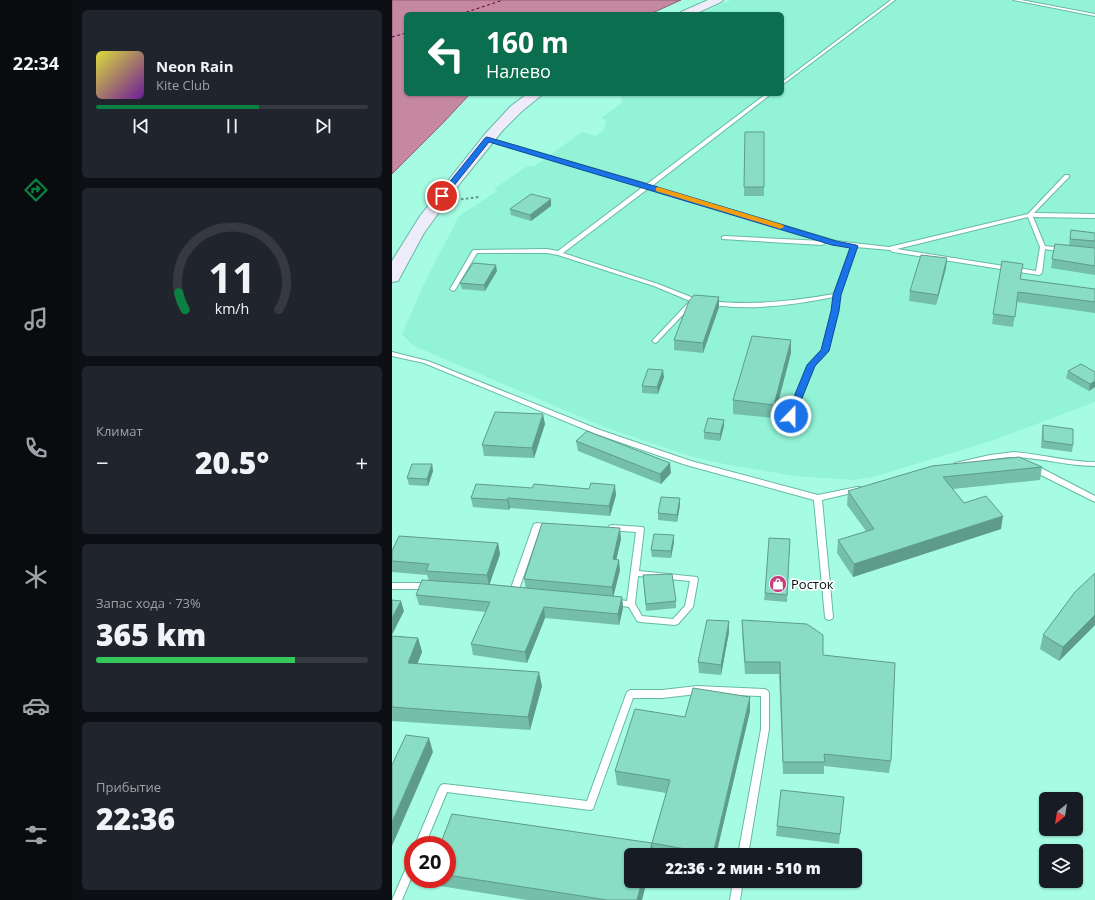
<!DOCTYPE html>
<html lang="ru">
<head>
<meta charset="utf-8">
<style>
	body { margin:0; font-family:"Open Sans",sans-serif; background:#20242c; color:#f1f3f6; height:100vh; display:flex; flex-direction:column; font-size:15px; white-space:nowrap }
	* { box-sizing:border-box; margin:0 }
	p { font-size:13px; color:#9ea1a6 }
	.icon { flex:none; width:22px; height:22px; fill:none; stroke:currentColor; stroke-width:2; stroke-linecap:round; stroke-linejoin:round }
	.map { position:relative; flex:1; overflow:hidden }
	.sheet { display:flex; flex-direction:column; gap:10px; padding:10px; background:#0d0f14; width:320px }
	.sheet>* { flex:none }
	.hud { position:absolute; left:12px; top:12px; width:380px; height:84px; border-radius:6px; box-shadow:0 1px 3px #0004; background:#0b6e4f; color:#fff; overflow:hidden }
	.needle { width:26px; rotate:210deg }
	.fabs { position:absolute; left:647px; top:792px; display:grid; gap:8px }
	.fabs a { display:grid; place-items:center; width:44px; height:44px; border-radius:6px; background:#171b24; box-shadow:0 1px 3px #0004; font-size:20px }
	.speed { position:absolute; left:12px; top:836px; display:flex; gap:8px; font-size:20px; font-weight:700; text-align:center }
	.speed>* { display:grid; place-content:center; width:52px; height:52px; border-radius:50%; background:#171b24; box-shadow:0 1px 3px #0004; line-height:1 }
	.speed .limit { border:6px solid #d22; background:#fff; color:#111 }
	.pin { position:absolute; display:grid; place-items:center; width:34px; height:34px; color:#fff; margin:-17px; border:2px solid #fff; border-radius:50%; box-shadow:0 1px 4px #0007 }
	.me { position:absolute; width:44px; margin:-22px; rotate:22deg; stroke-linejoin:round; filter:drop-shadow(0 0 3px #0008) }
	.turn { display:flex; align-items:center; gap:14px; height:84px; padding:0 16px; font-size:18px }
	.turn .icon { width:52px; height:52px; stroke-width:2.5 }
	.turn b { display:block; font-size:28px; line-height:34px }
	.big { font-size:30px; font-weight:800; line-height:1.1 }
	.sheet .card { flex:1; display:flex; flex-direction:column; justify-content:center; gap:6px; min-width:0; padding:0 14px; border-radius:6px; background:#20242c }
	.sheet .dial { align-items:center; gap:0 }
	.dial svg { height:104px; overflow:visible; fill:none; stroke:#363941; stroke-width:7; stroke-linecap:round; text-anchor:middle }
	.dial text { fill:#f1f3f6; stroke:none }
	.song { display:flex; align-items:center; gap:12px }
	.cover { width:48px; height:48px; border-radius:6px; background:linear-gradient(135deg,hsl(60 70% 55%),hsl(280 70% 35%)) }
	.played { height:4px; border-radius:2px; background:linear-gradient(90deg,#0b8043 60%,#363941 60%) }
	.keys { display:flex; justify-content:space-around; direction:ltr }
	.heat { display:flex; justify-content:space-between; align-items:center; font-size:22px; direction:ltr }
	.charge { height:6px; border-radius:3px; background:linear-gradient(90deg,#34c759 73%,#363941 0) }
	.trip { position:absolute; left:232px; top:848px; width:238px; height:40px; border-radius:6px; background:#171b24; box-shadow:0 1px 3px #0004; font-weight:800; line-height:40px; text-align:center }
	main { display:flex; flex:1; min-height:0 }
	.tab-bar { display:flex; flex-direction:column; width:72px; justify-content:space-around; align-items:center; background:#090b0e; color:#9ea1a6 }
	.tab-bar .icon { width:28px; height:28px }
	.tab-bar .active { color:#0b8043 }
	.tab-bar b { font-size:18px; color:#f1f3f6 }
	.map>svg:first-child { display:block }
	.built { fill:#92f3d7 }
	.water { fill:#c687a0; stroke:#8b6373 }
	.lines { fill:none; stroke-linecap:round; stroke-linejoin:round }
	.ferry { stroke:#540732; stroke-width:1; stroke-dasharray:3 2.5; stroke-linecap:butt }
	.lane-casing { stroke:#66baa3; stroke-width:2 }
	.secondary-casing { stroke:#66baa3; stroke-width:2 }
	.path { stroke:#5e9585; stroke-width:2; stroke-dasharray:2.5 2.5; stroke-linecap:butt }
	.lane { fill:#fff; fill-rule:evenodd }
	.secondary { fill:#eeebfa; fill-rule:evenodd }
	.wall { fill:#75bea9 }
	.shaded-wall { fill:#5f9b89 }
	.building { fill:#88ddc4; stroke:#5f9b89 }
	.route { fill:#1a73e8; stroke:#114b97 }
	.slow { fill:#f59e0b }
	.labels { text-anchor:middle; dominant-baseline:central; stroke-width:3.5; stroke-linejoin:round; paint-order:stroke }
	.poi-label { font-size:13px; fill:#00100a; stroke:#fff; text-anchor:start }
</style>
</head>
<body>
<main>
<nav class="tab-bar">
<b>22:34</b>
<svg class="icon active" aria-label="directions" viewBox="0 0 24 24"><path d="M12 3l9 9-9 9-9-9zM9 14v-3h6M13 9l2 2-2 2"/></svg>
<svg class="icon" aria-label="music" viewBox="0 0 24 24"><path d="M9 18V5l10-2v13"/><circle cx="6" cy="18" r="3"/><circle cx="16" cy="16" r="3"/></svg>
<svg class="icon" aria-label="phone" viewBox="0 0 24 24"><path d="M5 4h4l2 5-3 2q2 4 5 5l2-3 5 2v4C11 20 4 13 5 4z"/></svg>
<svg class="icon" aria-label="climate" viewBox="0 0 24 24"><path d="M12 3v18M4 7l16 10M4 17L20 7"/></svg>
<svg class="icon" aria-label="car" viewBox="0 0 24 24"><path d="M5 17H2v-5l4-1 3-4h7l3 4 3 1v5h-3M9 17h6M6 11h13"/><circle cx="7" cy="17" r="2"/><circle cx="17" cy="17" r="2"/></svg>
<svg class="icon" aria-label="filters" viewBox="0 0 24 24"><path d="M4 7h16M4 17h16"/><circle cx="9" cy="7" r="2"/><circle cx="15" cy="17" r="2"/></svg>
</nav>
<section class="sheet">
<div class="card">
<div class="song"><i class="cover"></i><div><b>Neon Rain</b><p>Kite Club</p></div></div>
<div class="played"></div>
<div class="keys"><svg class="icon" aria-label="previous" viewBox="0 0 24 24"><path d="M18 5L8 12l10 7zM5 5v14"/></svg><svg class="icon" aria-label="pause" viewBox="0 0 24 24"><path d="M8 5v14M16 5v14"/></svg><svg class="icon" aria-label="next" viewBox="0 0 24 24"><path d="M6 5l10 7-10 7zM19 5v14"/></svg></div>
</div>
<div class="card dial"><svg viewBox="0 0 100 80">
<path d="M14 69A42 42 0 1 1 86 69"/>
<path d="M14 69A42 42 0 0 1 9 56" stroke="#0b8043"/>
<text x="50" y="56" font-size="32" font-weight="700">11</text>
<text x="50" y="72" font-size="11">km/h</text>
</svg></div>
<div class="card"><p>Климат</p>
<div class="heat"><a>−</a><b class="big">20.5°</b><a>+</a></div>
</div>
<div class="card"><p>Запас хода · 73%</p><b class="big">365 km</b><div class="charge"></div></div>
<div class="card"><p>Прибытие</p><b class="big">22:36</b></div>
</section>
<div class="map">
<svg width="703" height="900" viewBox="0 0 703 900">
	<rect width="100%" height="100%" fill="#a6fce3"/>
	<path class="built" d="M339,0H703V402L599,441L481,477L461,480L403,476L337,465L297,456L212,427L22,346L10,334L32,284L67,216L105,191L102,189L134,167L143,166L190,132L204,136L212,130L214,120L209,118L231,102L227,94H390V14H308Z"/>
	<path class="water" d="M0,0H289L258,14H14V94H78L51,123L0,174Z"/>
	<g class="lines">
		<g class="ferry">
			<path d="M69,14L111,0"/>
			<path d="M0,37L14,33"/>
		</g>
		<defs>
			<g id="lane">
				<path d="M499,0H503L390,85V82Z"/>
				<path d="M621,0H629L703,14V16Z"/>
				<path d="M374,94H379L260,186L444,241L497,247L636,214L673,175H677V177L642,213L703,214V218L641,217L653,246L672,248L675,250L672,252L653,249L650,273L647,275L501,252L498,250L464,247L448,295L446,311L436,351L422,366L402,416L399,418L396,416L416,365L430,350L440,311L442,297C405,304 367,310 330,306C325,306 319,306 315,303L318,301C360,306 401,301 442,294L459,246L441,244L257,188L171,253L266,284L304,299V301L265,342L263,343L260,341L298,301L262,286L166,255L155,253H85L63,290L61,291L58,289L81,250L155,249L166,251L252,186L93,140V138H97L255,184ZM636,217L648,247L644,271L505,249Z"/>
				<path d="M332,236L430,241L433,243L430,245L330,239V237Z"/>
				<path d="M0,352L36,361L208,430L299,461L426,495L465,487H468L469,489L468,491L430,500L441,617L440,619L437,620L434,619L433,617L422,500L294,465L204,434L32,363L0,356Z"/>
				<path d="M622,452C649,454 676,462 703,462V466C676,466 650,458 623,457C604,457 585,463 566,467L562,465L563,463L598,455Z"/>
				<path d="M639,466H645L703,496V502L639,470L638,468Z"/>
				<path d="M145,523L160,525L161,527L160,529H148L126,592L125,594L122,595L115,593L114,591L115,589L119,588L141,526L142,524Z"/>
				<path d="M220,525L251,527L252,529L247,571L305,577L306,579L301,607L286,624L283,625L248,622L245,621L237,607L218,604L217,602L218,600L221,599L235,601L244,532L217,530L216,528L217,526ZM246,576L298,581L293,606L281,619L250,616L243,604Z"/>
				<path d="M0,583H36L39,584L40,586L39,588L36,589H0Z"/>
				<path d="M305,686L373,689L376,691L377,693V729L356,855H346L369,729V696L305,694L270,698H241L201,809L198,810L55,792L33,845H23L47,788L49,785L52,784L195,801L235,692L238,690H270Z"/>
				<path d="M21,857V874L10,900H0L18,859Z"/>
				<path d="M341,881H351L348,900H338Z"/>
			</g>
			<g id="secondary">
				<path d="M316,0H331L329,2L303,14H287L289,12Z"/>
				<path d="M135,94H151L129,112L111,130L69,182L32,233L6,281L0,282V261L28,216L93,134L119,106Z"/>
			</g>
		</defs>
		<use href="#lane" class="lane-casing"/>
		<use href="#secondary" class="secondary-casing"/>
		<path class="path" d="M64,200L87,197"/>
		<use href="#lane" class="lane"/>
		<use href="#secondary" class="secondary"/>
	</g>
	<g class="wall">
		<path d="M353,132H372V196H352Z"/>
		<path d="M159,206L139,221L119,215L118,209Z"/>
		<path d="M679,230L703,233V275L659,268L663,244L677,245Z"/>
		<path d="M610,261L628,279L703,289V313L625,302L621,327L600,324Z"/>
		<path d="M554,268L544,305L517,301L518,291Z"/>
		<path d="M105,271L93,291L70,289L68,283Z"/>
		<path d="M327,297V307L311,353L282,350V340Z"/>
		<path d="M399,340V353L382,418L341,414V400Z"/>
		<path d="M676,371L703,372V387L697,391L674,378Z"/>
		<path d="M272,377L266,394L250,393V386Z"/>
		<path d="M153,424L142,458L92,456L90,445Z"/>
		<path d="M651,425L681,445L680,452L649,448L650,432Z"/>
		<path d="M332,426L328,441L312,439V432Z"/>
		<path d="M184,441L279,473L269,484L186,451Z"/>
		<path d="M40,464L41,471L36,486L17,485L15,478Z"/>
		<path d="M540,466L650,467L648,480L561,489L572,503L609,529L461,577L445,553L446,540L474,531L455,505L456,491Z"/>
		<path d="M224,495L218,516L118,508L117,510L81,507L79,498Z"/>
		<path d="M288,498V505L285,522L266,520V513Z"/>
		<path d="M229,539L224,560L228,570L221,596L230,597L231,608L227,625L153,618L135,663L81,655L79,644L94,612L27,605L24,595L37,581L35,575L0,572V551L106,543L108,554L97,584L134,588L132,579Z"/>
		<path d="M398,539L395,602L372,600L373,593Z"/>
		<path d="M282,542L279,558L260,557L259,550Z"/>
		<path d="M703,573V625L667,661L648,649L651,635Z"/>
		<path d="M251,575L284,601V608L254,611Z"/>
		<path d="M350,620L431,655L499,761L497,773L432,766V774H391L387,674H353L350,632Z"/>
		<path d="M337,621V632L329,675L307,673L306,662Z"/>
		<path d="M0,636L26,638L30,652L25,664L150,686L138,730L0,721Z"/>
		<path d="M358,697V711L324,855H239L250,900H135L42,885L40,879H55V845L260,843L274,793L225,785L223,771L293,717Z"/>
		<path d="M452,797L447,844L384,836L385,826Z"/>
	</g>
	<g class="shaded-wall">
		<path d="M159,199V206L139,221L138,215Z"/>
		<path d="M555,258L554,268L544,305L546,295Z"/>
		<path d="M104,265L105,271L93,291L92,285Z"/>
		<path d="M327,297V307L311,353V343Z"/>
		<path d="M399,340V353L382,418V405Z"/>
		<path d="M271,370L272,377L266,394L265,387Z"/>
		<path d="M703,381V387L697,391L698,384Z"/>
		<path d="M151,414L153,424L142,458L140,448Z"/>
		<path d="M332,420V426L328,441V434Z"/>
		<path d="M278,463L279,473L269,484L268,474Z"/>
		<path d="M40,464L41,471L36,486L35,479Z"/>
		<path d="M223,485L224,495L218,516L217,506Z"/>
		<path d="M116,498L118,508L117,510L115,500Z"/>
		<path d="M288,498V505L285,522V515Z"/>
		<path d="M611,516L609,529L461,577L462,564Z"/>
		<path d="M228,528L229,539L222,570L221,559Z"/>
		<path d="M282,535V542L279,558V551Z"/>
		<path d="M106,543L108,554L97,586L95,575Z"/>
		<path d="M227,560L228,570L221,598L220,587Z"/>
		<path d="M230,597L231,608L227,625L226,614Z"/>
		<path d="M9,601L12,611L0,635V618Z"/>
		<path d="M152,607L153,618L135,663L133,652Z"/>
		<path d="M703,615V625L667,661L671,647Z"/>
		<path d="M337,621V632L329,675V665Z"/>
		<path d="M26,638L30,652L20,677L16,663Z"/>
		<path d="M147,672L150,686L138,730L136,717Z"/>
		<path d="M358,697V711L324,855H321Z"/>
		<path d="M37,738L41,752L0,846V822Z"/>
		<path d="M260,843L262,855H257Z"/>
		<path d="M250,881H255L250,900H245Z"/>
	</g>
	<g class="building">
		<path d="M353,132H372V187H352Z"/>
		<path d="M139,194L159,199L138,215L118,209Z"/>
		<path d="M679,230L703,233V241L678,239Z"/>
		<path d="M663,244L703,248V266L660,259Z"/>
		<path d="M529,255L555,258L546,295L518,291Z"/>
		<path d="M610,261L631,264L628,279L703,289V302L626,292L623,317L601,314Z"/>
		<path d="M81,263L104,265L92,285L68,283Z"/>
		<path d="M302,295L327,297L311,343L282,340L297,301Z"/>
		<path d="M360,336L399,340L382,405L341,400Z"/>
		<path d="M689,364L703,372V381L698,384L676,371Z"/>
		<path d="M256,369L271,370L265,387L250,386Z"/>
		<path d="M103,412L151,414L140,448L90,445Z"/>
		<path d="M316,418L332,420L328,434L312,432Z"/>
		<path d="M651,425L681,429V445L651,441Z"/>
		<path d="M195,431L278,463L268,474L184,441Z"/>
		<path d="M627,457L650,467L551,477L572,503L594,496L611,516L462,564L446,540L482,529L456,491L540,466Z"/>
		<path d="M20,464H40L35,479L15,478Z"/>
		<path d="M199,483L223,485L217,506L116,498L115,500L79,498L84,484L140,488L142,484L197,489Z"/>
		<path d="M269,497L288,498L285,515L266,513Z"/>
		<path d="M150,523L228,528L221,559L227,560L220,587L132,579Z"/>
		<path d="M262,534L282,535L279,551L259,550Z"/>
		<path d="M7,536L106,543L95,575L34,571L37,564L0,561V551Z"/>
		<path d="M377,538L398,539L395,595L373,593Z"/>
		<path d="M703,573V615L671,647L651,635L683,592Z"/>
		<path d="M280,574L284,601L254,604L251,575Z"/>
		<path d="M30,580L92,584L230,597L226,614L152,607L133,652L79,644L98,602L24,595Z"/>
		<path d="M0,600L9,601L0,618Z"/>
		<path d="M315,620L337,621L329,665L306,662Z"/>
		<path d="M350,620L415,624L431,635V655L503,663L499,761L432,754L433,762H391L388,662H353Z"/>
		<path d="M0,636L26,638L16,663L147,672L136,717L0,707Z"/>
		<path d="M301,688L358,697L321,854L260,843L278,780L223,771L243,709L293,717Z"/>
		<path d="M14,735L37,738L0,822V765Z"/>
		<path d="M389,790L452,797L448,834L385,826Z"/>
		<path d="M60,814L260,843L257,855H239V881H250L245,900H215L55,875V845H48Z"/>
	</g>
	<path class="route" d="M95,137L259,185L444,241L464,245L466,246L449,295L447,311L437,351L423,366L402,418H395L394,416L415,365L429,350L439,311L441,295L458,248L440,245L97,142L52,198H47V195L93,138Z"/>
	<path class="slow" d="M266,187L391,225L392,227L388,229L386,228L264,191V188Z"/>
	<defs>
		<symbol id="shop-disc" viewBox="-11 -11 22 22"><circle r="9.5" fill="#c33e80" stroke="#fff"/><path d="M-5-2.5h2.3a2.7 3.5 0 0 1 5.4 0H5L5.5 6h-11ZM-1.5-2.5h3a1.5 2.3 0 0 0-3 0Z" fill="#fff"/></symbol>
	</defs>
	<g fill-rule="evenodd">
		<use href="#shop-disc" x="376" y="574" width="20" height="20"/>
	</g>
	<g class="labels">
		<g class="poi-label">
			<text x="399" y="584">Росток</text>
		</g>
	</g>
</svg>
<div class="fabs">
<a><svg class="needle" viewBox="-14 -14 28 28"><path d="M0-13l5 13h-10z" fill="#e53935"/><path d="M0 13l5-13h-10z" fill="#9ea1a6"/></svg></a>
<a><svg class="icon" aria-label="layers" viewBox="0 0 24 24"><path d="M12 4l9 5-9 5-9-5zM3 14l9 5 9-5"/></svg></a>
</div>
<div class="speed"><div class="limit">20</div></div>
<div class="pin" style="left:50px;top:196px;background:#d93025"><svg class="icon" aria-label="arrive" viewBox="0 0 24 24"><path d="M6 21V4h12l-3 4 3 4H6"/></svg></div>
<svg class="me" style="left:399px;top:416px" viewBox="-20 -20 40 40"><circle r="17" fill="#1a73e8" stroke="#fff" stroke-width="3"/><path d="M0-11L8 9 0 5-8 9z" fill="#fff"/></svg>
<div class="trip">22:36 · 2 мин · 510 m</div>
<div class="hud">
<div class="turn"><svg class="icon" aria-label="left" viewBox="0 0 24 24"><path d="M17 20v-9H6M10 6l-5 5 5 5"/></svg><div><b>160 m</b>Налево</div></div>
</div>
</div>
</main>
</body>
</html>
